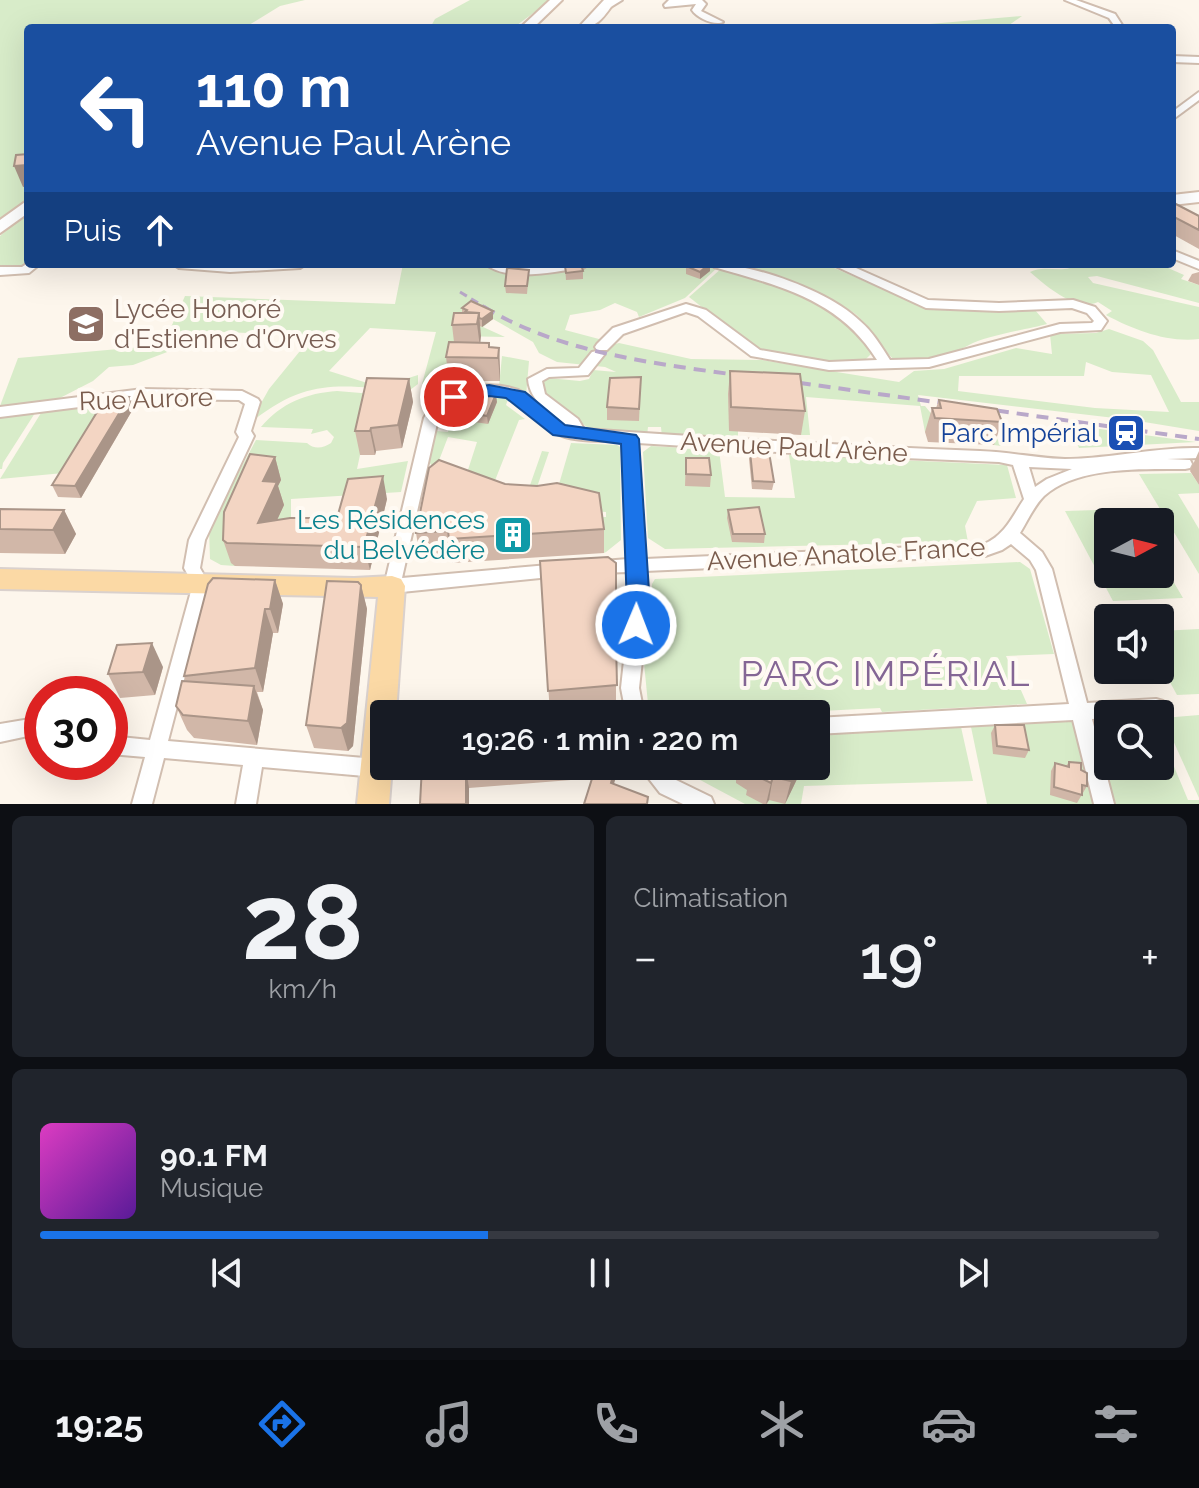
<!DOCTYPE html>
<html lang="fr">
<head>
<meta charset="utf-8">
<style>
	body { margin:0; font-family:Raleway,sans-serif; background:#20242c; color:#f1f3f6; height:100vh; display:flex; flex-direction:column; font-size:30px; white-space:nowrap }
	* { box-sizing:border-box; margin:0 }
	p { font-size:26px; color:#9ea1a6 }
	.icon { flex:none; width:44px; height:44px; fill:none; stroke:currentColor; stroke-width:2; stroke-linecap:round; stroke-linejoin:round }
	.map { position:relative; height:804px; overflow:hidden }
	.drawer { display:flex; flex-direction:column; gap:12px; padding:12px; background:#0d0f14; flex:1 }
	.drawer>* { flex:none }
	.banner { position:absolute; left:24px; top:24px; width:1152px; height:244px; border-radius:8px; box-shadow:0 8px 32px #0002; background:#1a4fa0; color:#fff; overflow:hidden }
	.needle { width:52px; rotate:83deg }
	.controls { position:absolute; left:1094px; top:508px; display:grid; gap:16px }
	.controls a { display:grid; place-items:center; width:80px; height:80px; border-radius:8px; background:#171b24; box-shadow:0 8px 32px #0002; font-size:40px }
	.speed { position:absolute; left:24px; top:676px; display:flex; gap:16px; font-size:40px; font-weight:700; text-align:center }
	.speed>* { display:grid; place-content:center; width:104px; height:104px; border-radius:50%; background:#171b24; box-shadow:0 8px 32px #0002; line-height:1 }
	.speed .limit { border:12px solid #d22; background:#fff; color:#111 }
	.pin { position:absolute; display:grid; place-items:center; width:68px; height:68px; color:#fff; margin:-34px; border:4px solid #fff; border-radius:50%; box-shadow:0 2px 8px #0007 }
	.me { position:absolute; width:88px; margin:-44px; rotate:1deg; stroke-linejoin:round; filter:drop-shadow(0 0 6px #0008) }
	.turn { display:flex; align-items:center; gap:28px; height:168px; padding:0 40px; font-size:36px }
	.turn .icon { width:104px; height:104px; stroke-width:2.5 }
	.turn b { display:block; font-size:56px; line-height:68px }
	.then { display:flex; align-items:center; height:76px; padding:0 40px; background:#0003; gap:16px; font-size:30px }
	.big { font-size:60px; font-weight:600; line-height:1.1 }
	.drawer .card { flex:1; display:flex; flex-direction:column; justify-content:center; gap:12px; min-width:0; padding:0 28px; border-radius:12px; background:#20242c }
	.drawer .dial { align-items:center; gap:0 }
	.dial b { font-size:104px; line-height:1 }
	.song { display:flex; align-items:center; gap:24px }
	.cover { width:96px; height:96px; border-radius:12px; background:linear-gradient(135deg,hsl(310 70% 55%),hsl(270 70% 35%)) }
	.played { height:8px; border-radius:4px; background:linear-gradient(90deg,#1a73e8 40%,#363941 40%) }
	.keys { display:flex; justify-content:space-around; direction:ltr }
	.heat { display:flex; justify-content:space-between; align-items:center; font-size:44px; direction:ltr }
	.drawer .tiles { flex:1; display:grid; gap:12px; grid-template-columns:1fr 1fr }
	.card:last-child { grid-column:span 2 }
	.trip { position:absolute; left:370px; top:700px; width:460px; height:80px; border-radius:8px; background:#171b24; box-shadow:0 8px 32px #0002; font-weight:600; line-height:80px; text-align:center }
	.tabs { display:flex; height:128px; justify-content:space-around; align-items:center; background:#090b0e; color:#9ea1a6 }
	.tabs .icon { width:56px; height:56px }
	.tabs .active { color:#1a73e8 }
	.tabs b { font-size:36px; color:#f1f3f6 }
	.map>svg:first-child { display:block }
	.green { fill:#d8ecc9; fill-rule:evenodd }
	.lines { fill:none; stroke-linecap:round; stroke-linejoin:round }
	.street-casing { stroke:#d1beb0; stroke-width:4 }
	.secondary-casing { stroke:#d6c0b0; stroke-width:4 }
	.primary-casing { stroke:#dad1cd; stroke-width:4 }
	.street { fill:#fff; fill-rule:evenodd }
	.secondary { fill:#fff; fill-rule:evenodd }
	.primary { fill:#fbd9a5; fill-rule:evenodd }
	.rail-far1 { stroke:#b9a8c9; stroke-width:3; stroke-dasharray:8 5; stroke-linecap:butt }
	.rail { stroke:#b9a8c9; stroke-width:4; stroke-dasharray:12 8; stroke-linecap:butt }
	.wall { fill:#d1b7a8 }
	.shaded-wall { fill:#aa9588 }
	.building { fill:#f3d5c3; stroke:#aa9588; stroke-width:2 }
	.route { fill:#1a73e8; stroke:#114b97; stroke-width:2 }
	.labels { text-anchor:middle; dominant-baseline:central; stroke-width:8; stroke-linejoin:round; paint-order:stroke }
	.education-label { font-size:26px; fill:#785e54; stroke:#fffaf3; text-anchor:start }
	.street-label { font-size:26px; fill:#7a5c4d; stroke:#fffaf3 }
	.transit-label { font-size:26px; fill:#164399; stroke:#fffaf3; text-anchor:end }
	.culture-label { font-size:26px; fill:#0d838f; stroke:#fffaf3; text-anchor:end }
	.near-quarter-label { font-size:36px; letter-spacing:2px; fill:#846695; stroke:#fffaf3 }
</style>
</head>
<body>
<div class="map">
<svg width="1199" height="804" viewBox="0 0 1199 804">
	<rect width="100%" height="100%" fill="#fdf6ec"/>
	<g class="green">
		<path d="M0,0H305L280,6L244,28H28V199L0,219Z"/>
		<path d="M470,0H551L513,28H430L435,19Z"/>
		<path d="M1022,16L1005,28H907V26Z"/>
		<path d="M28,212V263L20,270L0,269V236Z"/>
		<path d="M403,264H486L501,271L623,264H704L717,268L685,298L639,317L637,312L615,303L600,310L570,315L565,330L599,339L601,348L619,343L691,359L762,360L899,382L914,371L944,369L1016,348L1052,354L1050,334L1096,333L1109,329L1143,341L1153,350L1181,402H1199V431L1132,420L918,395L921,406H925L934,417L992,429L1001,446L994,445L989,432H925L920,406L806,397L810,435H801L796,398L738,431V440L662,437L661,427H648L647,436L602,433L588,428L542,391L541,385L548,378L580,381L589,379L593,370L616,372L605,367L557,362L539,353L533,342L493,319L483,327L505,337L457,336L449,381L422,384L436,332L370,328L329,371L380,387L418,375V384L410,390C340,387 310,375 250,423L269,389L313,335L220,332L133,365L109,367L93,381L60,398L0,406L18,358L163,345L185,296L395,304ZM1086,362L1112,372L1151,375L1169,412L1095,408L958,391L959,376H1084Z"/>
		<path d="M734,264H825L922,306L972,310H1035L1047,324C1029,329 984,336 969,345C956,353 915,364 894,359C888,357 866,321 854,313C819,289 774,277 734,264Z"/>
		<path d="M1069,264H1159L1184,275L1181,279L1199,285V303L1097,276L1088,277L1093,283L1199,307V339C1168,343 1134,330 1106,315L1112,311L1098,302C1076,312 1046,286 1030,272C1043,265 1056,272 1070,268Z"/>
		<path d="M722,268L788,289L848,318L872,353L865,360L814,362L754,348L689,297Z"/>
		<path d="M502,356L529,361L526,396L508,387L499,386Z"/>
		<path d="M337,391L373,394L357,469L408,461L401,492L291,499V527L235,566L221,565L210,559L209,528L256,440L307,443C314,450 324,448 331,443L334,437L327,430L311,434L313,429L261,427C281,403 307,393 337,391Z"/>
		<path d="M489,395L508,399L506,405L525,419L519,420L494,483L529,488L542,451L549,452L536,490L527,498L433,467L429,462L436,431L448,432L451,419L440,417C450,400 470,397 489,395ZM448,437L477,442L467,473L438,463Z"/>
		<path d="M116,401L74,472L0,479L41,413Z"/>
		<path d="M35,413L3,463L2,469H0V418Z"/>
		<path d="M1063,424L1196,442L1079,448L1073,434Z"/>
		<path d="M571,443L617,445L620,447L621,540L606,552L604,553L599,517H606V512L592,511L557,491Z"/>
		<path d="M651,446L719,450L725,497L795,498L789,455L1007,465L1016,498L977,501L965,526L968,542L665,549L648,538L643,452Z"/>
		<path d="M1191,473L1199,485V493L1178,494L1199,529V574L1139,474Z"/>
		<path d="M1130,509L1138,522H1108V574H1160V559L1183,598L1113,601L1065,511Z"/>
		<path d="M1020,562L1030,569L1054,654L1006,656L1027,704L882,712L880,708L760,714H649L644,663L652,617V584L655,579Z"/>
		<path d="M1199,629V694L1177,695L1160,664V631Z"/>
		<path d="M1199,715V798L1163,718Z"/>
		<path d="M1075,721L1097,804H987L971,727Z"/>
		<path d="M1108,722V766H1160V733L1188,800H1199V804H1112L1090,723Z"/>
		<path d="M961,727L973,781L804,786L801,804H745L674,766H816V735Z"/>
	</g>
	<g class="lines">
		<defs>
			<g id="street">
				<path d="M612,0H622L609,8H603V4Z"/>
				<path d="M669,0H702L706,4L701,11L723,22C715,26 697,18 692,10L696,4L665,7L664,5Z"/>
				<path d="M1065,0H1076L1115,14L1124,28H1116L1109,18Z"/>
				<path d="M1172,56L1199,57V63L1172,62Z"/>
				<path d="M1199,92V100L1172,120V112Z"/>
				<path d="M1172,250L1199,261V269L1172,258Z"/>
				<path d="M28,263L40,264L29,273L0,275V267H22Z"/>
				<path d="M173,264H306L300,268L230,272L179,268Z"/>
				<path d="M485,264L523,266L589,264L583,268C554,271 510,283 485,264Z"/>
				<path d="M712,264C754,264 829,291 860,321C873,332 881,346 890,360L929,359L1060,324L1092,323L1094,321L1087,313L1072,308L999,311L926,308L831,264H847L928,300L999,303L1073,300L1095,307L1107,321L1101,330L1060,332L929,367L829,370L751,356L698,316L686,312L623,334L607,350H597L595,347L597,344L613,328L686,304L706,310L760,350L829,362L877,360C839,299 779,286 714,267Z"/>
				<path d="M597,351L604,355L588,375L549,377L542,381L545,394L578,419L584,429C716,438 848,446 980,451C1009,452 1037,458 1065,459C1110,459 1154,447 1199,448V458L1167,459L1190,460L1192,464L1190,468L1185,469C1143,469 1077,466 1044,496C1034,506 1028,520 1020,533L1042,552L1052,569L1087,703L1156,699L1163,701L1165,707L1159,714H1108V718L1092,719L1114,804H1094L1073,720L816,734V718L1069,704L1036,570L1030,560L1011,544L1002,550L985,556L645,571L648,606L639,688L644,714H626L621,688L630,606L629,572L597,573L591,572L589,567L591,562L628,559L623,442C602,440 574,443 555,433C541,426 529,411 516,402C492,385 454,398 438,419L402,578L560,564L566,565L568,570L566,575L560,576L392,593L386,591L384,586L424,418C427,413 431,407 435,403C455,384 500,380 524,393C540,402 551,420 568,427C552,411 530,404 528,379L547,369L579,368L592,352ZM638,443L809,454L999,462L1013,465L1024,499C1012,517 1005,535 984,544L645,559ZM1029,467L1072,469L1047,479L1035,487Z"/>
				<path d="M143,389L242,391L258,399L260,402L251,431L254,436L205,540L200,568L209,584L168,741L376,759L383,762L386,768L383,774L376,777L262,767L256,804H236L243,765L164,758L152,804H132L145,757L110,754V736L150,740L193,584L184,568L189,540L239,437L236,432L245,404L239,400L143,399L0,417V407Z"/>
				<path d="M42,717V733L0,742V724Z"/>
				<path d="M639,766H662L674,779L711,797L714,804H683L660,793Z"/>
			</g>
			<g id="secondary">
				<path d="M550,0H562L533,28H520Z"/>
				<path d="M604,0H616C604,16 599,28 578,28Z"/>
				<path d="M1199,192V202L1172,205V195Z"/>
				<path d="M28,200V213L0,233V220Z"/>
			</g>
			<path id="primary" d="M0,569L354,578L392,576L401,579L405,586L396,714H384V766H392L389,804H357L378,597L0,589Z"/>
		</defs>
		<use href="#street" class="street-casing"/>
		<use href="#secondary" class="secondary-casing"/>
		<use href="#primary" class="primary-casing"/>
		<use href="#street" class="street"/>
		<use href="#secondary" class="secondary"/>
		<use href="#primary" class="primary"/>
		<path class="rail-far1" d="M460,292L488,309"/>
		<g class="rail">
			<path d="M484,307C563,355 662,364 751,377"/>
			<path d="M779,380L1199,439"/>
		</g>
	</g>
	<g class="wall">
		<path d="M1172,202L1199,216V249L1172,234Z"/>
		<path d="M565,266L583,271V279L566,280Z"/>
		<path d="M686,266L710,271L700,279L686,274Z"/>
		<path d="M529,270L527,294L506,293L505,286Z"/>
		<path d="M1199,272V285L1188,281L1192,274Z"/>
		<path d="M462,308L493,311V319L482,327L480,326V343L490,347L499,348L500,371V381H449L446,357L454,342L452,325L462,313Z"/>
		<path d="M730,371L805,411L801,435L729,431L728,394Z"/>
		<path d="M641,377L639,421L607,420V407Z"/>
		<path d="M409,379L413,402L402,448L376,451L375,455H360L355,431Z"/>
		<path d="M129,397L133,409L81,498L58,497L52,485Z"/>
		<path d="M939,400L1002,422L994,445L928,442L925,432L932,408H936Z"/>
		<path d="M497,402L488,424L467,421L466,412Z"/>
		<path d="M750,451L774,482L772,490L752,489L749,459Z"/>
		<path d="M1199,451V485L1190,471Z"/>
		<path d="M275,457L281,480L278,486L284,505L277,520L337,518L387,499L370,570L235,566L231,563L223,540Z"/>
		<path d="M686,458L711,475L710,487L685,486Z"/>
		<path d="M429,468L604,529V553L452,563L451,555L420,557L416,533Z"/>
		<path d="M0,509L64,510L76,534L65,554L0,553Z"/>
		<path d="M728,510L765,534L764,543L732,542L727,518Z"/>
		<path d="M540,561L624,617L616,660V708L550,714Z"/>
		<path d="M275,580L283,604L278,633H273L263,692H257L263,710L257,745L194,738L187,730L176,706L186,681L184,676Z"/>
		<path d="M361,585L367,609L353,746L348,751L314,748L306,725Z"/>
		<path d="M163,667L155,695L120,698L108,674Z"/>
		<path d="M995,725L1029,750L1025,758L993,754L991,733Z"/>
		<path d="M1069,762L1081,770L1087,786L1077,803L1050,795L1051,771L1055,763L1066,766Z"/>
		<path d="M422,766H582L577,776L571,780L469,788Z"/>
		<path d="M731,766H801L798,777L785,804L769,800L767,804H763L746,795L747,790L736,783V768Z"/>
	</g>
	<g class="shaded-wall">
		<path d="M28,163V186L23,187L14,166Z"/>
		<path d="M709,264H710V271L700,279V272Z"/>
		<path d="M493,311V319L482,327V319Z"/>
		<path d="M479,313L481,336L480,347L477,324Z"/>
		<path d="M499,348L500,371V381L498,358Z"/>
		<path d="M409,379L413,402L402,448L398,425Z"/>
		<path d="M496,394L497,402L488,424L487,416Z"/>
		<path d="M129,397L133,409L81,498L75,486Z"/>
		<path d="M371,428L376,451L375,455L370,431Z"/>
		<path d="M275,457L281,480L278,486L284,505L266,544L258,523L263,481Z"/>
		<path d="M383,476L387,499L370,570L364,547Z"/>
		<path d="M64,510L76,534L65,554L53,530Z"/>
		<path d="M275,580L283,604L278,633L270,609Z"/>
		<path d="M361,585L367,609L353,746L348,751L341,728Z"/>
		<path d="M625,593L624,617L616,665V641Z"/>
		<path d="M265,609L273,633L263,692L255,668Z"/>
		<path d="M152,643L163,667L155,695L143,672Z"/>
		<path d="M254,686L263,710L257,745L248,721Z"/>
		<path d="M570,766H582L577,776L571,780Z"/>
		<path d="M617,766L616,777L611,794V783Z"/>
		<path d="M798,766H801L798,777L785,804L791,781Z"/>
		<path d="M466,768L469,788V804H466Z"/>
		<path d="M773,777L769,800L766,804L771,783Z"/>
	</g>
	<g class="building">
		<path d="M28,154L27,165L14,166L16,155Z"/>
		<path d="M1172,202L1199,216V230L1172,216Z"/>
		<path d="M581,264L583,271L566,273L565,266Z"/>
		<path d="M688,264H709L700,272L686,266Z"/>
		<path d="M507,268L529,270L527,286H505Z"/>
		<path d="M471,301L493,311L482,319L479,318V313L465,312L467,310L462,308Z"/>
		<path d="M454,313H479L477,324L452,325Z"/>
		<path d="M449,342L489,343V347L499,348L498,358L446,357Z"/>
		<path d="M730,371L800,374L805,411L731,407Z"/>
		<path d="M641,377L639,409L607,407L610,378Z"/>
		<path d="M367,378L409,379L398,425L371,428L370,431H355Z"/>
		<path d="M475,393L496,394L487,416L466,412Z"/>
		<path d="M107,396L129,397L75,486L52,485Z"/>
		<path d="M939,400L997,409L1002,422L935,418L932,408H941Z"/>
		<path d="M763,446L770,458L774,482L753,481L750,451H758Z"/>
		<path d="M250,454L275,457L263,481L277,482L258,523L290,518H337L348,479L383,476L364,547L227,543L223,540L224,512Z"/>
		<path d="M686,458H709L711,475L686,474Z"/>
		<path d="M439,460L505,484L537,486L557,483L599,493L604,529L449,539L448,531L416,533L429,468Z"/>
		<path d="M759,507L765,534H733L728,510Z"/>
		<path d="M0,509L64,510L53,530L0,529Z"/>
		<path d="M608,557L616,563V591L625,593L616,641L617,685L548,691L540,561Z"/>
		<path d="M213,578L275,580L270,609H265L255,668L184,676L208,584Z"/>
		<path d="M327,581L358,582L361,585L347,723L341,728L306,725Z"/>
		<path d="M152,643L143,672L108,674L117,645Z"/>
		<path d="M182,681L254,686L248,721L183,715L176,706Z"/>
		<path d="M995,725H1024L1029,750L997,746Z"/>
		<path d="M1069,762L1081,763V770L1087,773V786L1082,785V795L1054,787L1055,763L1069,767Z"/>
		<path d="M422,766H498L466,768V804H420Z"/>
		<path d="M596,766H616L611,783L648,797L647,804H584Z"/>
		<path d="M749,766H798L791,781L773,777L771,783L750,773L752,768Z"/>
	</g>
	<path class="route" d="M489,385L525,392L565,425L636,435L639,439L650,606L644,632L636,634L628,632L625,625L627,606L621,444L553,435L506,398L489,396L454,402L445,397L447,392Z"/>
	<defs>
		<symbol id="school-square" viewBox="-11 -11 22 22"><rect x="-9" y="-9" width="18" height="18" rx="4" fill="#8d6e63" stroke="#fffaf3"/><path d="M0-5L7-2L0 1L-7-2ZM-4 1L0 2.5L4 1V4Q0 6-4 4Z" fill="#fff"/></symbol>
		<symbol id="station-square" viewBox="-11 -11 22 22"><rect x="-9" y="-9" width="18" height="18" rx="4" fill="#1a4fb4" stroke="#fffaf3"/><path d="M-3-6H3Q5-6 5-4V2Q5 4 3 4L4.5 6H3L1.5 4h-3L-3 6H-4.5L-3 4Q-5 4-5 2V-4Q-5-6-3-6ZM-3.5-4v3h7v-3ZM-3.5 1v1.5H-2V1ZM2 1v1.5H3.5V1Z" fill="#fff"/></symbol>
		<symbol id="building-square" viewBox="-11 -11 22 22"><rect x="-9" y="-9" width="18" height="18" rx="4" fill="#0f9aa8" stroke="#fffaf3"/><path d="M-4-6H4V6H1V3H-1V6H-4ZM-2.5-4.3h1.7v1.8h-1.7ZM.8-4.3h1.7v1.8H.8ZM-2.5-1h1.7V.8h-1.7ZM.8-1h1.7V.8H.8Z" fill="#fff"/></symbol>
	</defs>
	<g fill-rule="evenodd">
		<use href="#school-square" x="64" y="302" width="44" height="44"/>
		<use href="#station-square" x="1104" y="411" width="44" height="44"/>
		<use href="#building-square" x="491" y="513" width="44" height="44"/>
	</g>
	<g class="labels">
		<g class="education-label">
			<text x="114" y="309">Lycée Honoré<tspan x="114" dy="30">d'Estienne d'Orves</tspan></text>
		</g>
		<g class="street-label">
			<text transform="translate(146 399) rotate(-2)">Rue Aurore</text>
			<text transform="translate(794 447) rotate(3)">Avenue Paul Arène</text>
			<text transform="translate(846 554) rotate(-3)">Avenue Anatole France</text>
		</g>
		<g class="transit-label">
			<text x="1098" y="433">Parc Impérial</text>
		</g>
		<g class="culture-label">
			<text x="485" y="520">Les Résidences<tspan x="485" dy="30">du Belvédère</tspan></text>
		</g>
		<g class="near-quarter-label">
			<text x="886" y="673">PARC IMPÉRIAL</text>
		</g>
	</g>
</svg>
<div class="controls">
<a><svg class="needle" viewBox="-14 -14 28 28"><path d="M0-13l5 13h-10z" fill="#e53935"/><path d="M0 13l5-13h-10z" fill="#9ea1a6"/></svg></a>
<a><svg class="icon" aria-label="sound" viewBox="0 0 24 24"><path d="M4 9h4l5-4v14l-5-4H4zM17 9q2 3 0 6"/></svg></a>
<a><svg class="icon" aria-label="search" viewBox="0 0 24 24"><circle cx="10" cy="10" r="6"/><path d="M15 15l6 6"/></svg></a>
</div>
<div class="speed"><div class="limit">30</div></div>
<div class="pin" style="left:454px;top:397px;background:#d93025"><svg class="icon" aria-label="arrive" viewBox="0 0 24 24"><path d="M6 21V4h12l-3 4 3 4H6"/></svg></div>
<svg class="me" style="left:636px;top:625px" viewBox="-20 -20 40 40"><circle r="17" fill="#1a73e8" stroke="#fff" stroke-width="3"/><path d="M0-11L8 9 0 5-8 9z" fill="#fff"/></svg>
<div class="trip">19:26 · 1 min · 220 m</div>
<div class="banner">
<div class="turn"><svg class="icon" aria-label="left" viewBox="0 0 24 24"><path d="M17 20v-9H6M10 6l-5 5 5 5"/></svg><div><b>110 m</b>Avenue Paul Arène</div></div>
<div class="then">Puis<svg class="icon" aria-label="ahead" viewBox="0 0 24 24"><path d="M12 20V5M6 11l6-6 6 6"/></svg></div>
</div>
</div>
<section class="drawer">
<div class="tiles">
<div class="card dial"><b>28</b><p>km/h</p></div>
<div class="card"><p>Climatisation</p>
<div class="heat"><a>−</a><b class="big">19°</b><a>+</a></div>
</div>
<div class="card">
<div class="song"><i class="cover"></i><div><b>90.1 FM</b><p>Musique</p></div></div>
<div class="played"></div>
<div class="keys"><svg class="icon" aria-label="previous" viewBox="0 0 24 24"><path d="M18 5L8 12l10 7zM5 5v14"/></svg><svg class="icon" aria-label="pause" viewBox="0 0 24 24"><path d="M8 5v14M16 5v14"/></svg><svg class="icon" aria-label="next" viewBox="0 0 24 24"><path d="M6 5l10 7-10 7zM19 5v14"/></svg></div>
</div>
</div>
</section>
<nav class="tabs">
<b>19:25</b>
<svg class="icon active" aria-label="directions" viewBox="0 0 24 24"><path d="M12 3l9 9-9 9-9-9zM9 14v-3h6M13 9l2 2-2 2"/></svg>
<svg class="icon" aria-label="music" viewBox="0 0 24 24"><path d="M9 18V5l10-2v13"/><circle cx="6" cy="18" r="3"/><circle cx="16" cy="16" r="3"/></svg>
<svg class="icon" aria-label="phone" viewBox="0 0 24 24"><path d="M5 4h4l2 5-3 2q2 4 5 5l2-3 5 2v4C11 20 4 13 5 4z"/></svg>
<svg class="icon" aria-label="climate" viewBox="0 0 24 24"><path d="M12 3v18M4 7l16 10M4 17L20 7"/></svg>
<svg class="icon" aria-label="car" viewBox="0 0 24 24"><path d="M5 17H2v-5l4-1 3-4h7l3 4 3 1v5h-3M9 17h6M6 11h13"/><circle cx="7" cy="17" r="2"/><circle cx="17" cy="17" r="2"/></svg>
<svg class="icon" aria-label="filters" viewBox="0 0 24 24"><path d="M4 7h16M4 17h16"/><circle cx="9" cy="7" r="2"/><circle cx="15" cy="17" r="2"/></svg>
</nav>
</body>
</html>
